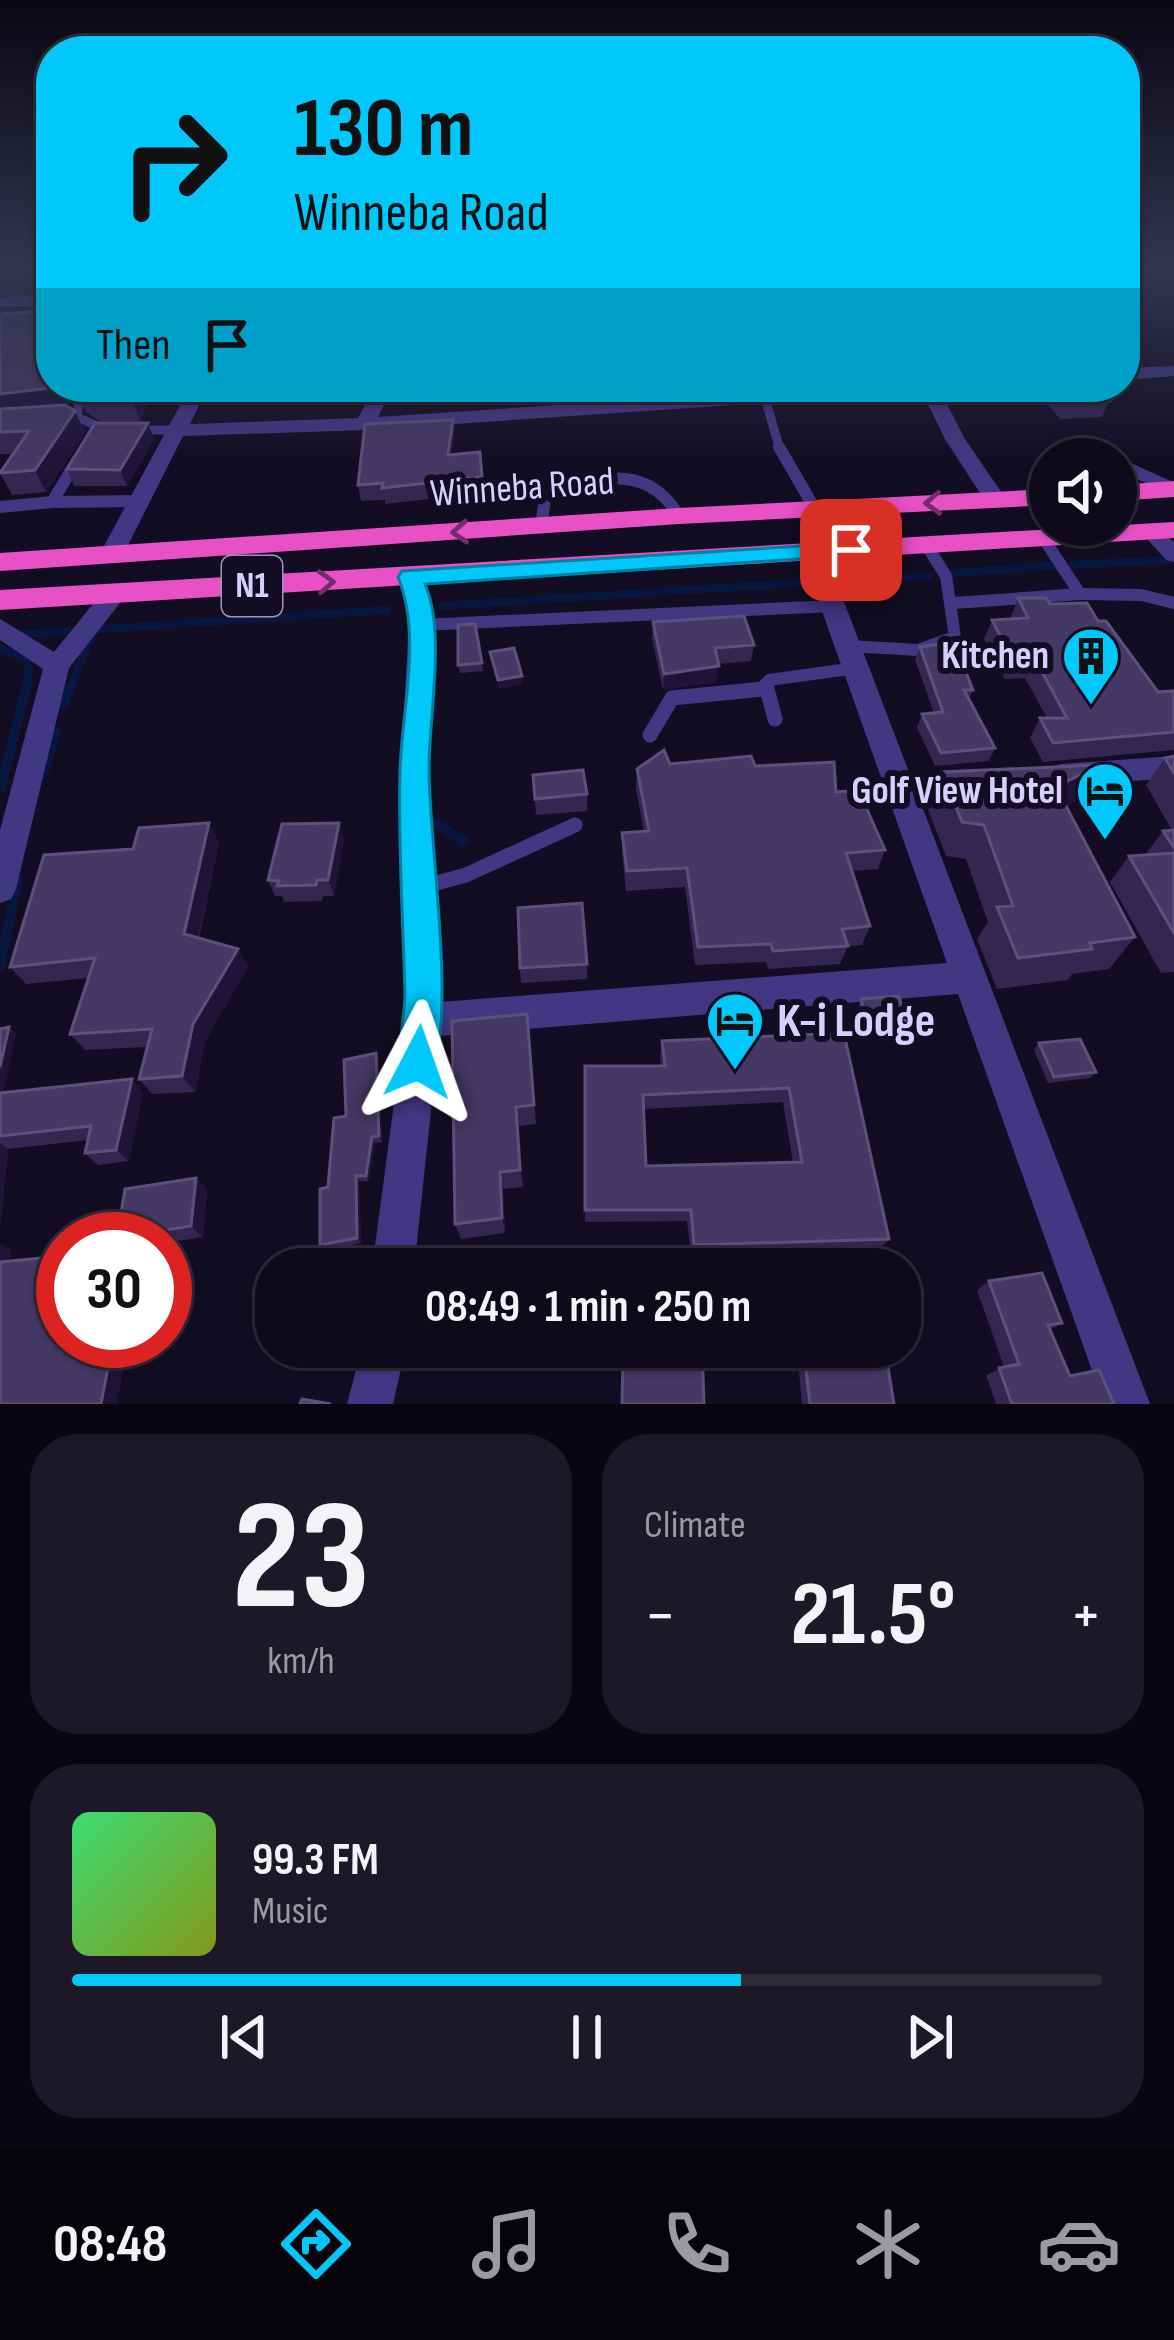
<!DOCTYPE html>
<html lang="en">
<head>
<meta charset="utf-8">
<style>
	body { margin:0; font-family:"Sofia Sans Condensed",sans-serif; background:#1c1827; color:#f1f3f6; height:100vh; display:flex; flex-direction:column; font-size:45px; white-space:nowrap }
	* { box-sizing:border-box; margin:0 }
	p { font-size:39px; color:#9b9aa2 }
	.icon { flex:none; width:66px; height:66px; fill:none; stroke:currentColor; stroke-width:2; stroke-linecap:round; stroke-linejoin:round }
	.map { position:relative; height:1404px; overflow:hidden }
	.side { display:flex; flex-direction:column; gap:30px; padding:30px; background:#08060e; flex:1 }
	.side>* { flex:none }
	.top-card { position:absolute; left:36px; top:36px; width:1104px; height:366px; border-radius:48px; box-shadow:0 3px 9px #0004,0 0 0 3px #2e2b39; background:#00c8fa; color:#111; overflow:hidden }
	.tools { position:absolute; left:1029px; top:438px; display:grid; gap:24px }
	.tools a { display:grid; place-items:center; width:108px; height:108px; border-radius:50%; background:#0e0a1a; box-shadow:0 3px 9px #0004,0 0 0 3px #2e2b39; font-size:60px }
	.speed { position:absolute; left:36px; top:1212px; display:flex; gap:24px; font-size:60px; font-weight:700; text-align:center }
	.speed>* { display:grid; place-content:center; width:156px; height:156px; border-radius:50%; background:#0e0a1a; box-shadow:0 3px 9px #0004,0 0 0 3px #2e2b39; line-height:1 }
	.speed .limit { border:18px solid #d22; background:#fff; color:#111 }
	.pin { position:absolute; display:grid; place-items:center; width:102px; height:102px; color:#fff; margin:-51px; border-radius:24px; box-shadow:0 6px 18px #0006 }
	.me { position:absolute; width:132px; margin:-66px; rotate:4deg; stroke-linejoin:round; filter:drop-shadow(0 0 9px #0008) }
	.turn { display:flex; align-items:center; gap:42px; height:252px; padding:0 60px; font-size:54px }
	.turn .icon { width:156px; height:156px; stroke-width:2.5 }
	.turn b { display:block; font-size:84px; line-height:102px }
	.then { display:flex; align-items:center; height:114px; padding:0 60px; background:#0003; gap:24px; font-size:45px }
	.big { font-size:90px; font-weight:700; line-height:1.1 }
	.side .tile { flex:1; display:flex; flex-direction:column; justify-content:center; gap:18px; min-width:0; padding:0 42px; border-radius:48px; background:#1c1827 }
	.side .dial { align-items:center; gap:0 }
	.dial b { font-size:156px; line-height:1 }
	.song { display:flex; align-items:center; gap:36px }
	.cover { width:144px; height:144px; border-radius:18px; background:linear-gradient(135deg,hsl(140 70% 55%),hsl(70 70% 35%)) }
	.played { height:12px; border-radius:6px; background:linear-gradient(90deg,#00c8fa 65%,#2e2b39 65%) }
	.keys { display:flex; justify-content:space-around; direction:ltr }
	.heat { display:flex; justify-content:space-between; align-items:center; font-size:66px; direction:ltr }
	.side .tiles { flex:1; display:grid; gap:30px; grid-template-columns:1fr 1fr }
	.tile:last-child { grid-column:span 2 }
	.trip { position:absolute; left:255px; top:1248px; width:666px; height:120px; border-radius:48px; background:#0e0a1a; box-shadow:0 3px 9px #0004,0 0 0 3px #2e2b39; font-weight:700; line-height:120px; text-align:center }
	.dock { display:flex; height:192px; justify-content:space-around; align-items:center; background:#06040a; color:#9b9aa2 }
	.dock .icon { width:84px; height:84px }
	.dock .on { color:#00c8fa }
	.dock b { font-size:54px; color:#f1f3f6 }
	.map>svg:first-child { display:block }
	.lines { fill:none; stroke-linecap:round; stroke-linejoin:round }
	.stream-far1 { stroke:#091740; stroke-width:8 }
	.stream { stroke:#091740; stroke-width:10 }
	.service-far2 { stroke:#423783; stroke-width:9 }
	.service-far1 { stroke:#423783; stroke-width:12 }
	.service { stroke:#423783; stroke-width:15 }
	.minor { fill:#423783; fill-rule:evenodd }
	.trunk { fill:#e850c6; fill-rule:evenodd }
	.wall { fill:#332651; fill-rule:evenodd }
	.shaded-wall { fill:#1e1437 }
	.building { fill:#443864; stroke:#5c507c; stroke-width:3; fill-rule:evenodd }
	.oneway { stroke:#732b6c }
	.route { fill:#00c8fa; stroke:#0082a2; stroke-width:3 }
	.labels { text-anchor:middle; dominant-baseline:central; stroke-width:12; stroke-linejoin:round; paint-order:stroke }
	.shield { fill:#130d23; stroke:#9e95bd; stroke-width:3 }
	.shield-label { font-size:36px; font-weight:bold; fill:#d9cfff }
	.street-label { font-size:39px; fill:#d9cfff; stroke:#130d23 }
	.poi-label { font-size:39px; font-weight:bold; fill:#d9cfff; stroke:#130d23; text-anchor:end }
	.near-poi-label { font-size:48px; font-weight:bold; fill:#d9cfff; stroke:#130d23; text-anchor:start }
</style>
</head>
<body>
<div class="map">
<svg width="1174" height="1404" viewBox="0 0 1174 1404">
	<rect width="100%" height="100%" fill="#130d23"/>
	<g class="lines">
		<g class="stream-far1">
			<path d="M1073,565L1169,560"/>
			<path d="M954,573L1053,566"/>
			<path d="M850,580L928,576"/>
			<path d="M442,606L800,583"/>
			<path d="M90,630L387,610"/>
			<path d="M20,634L76,631"/>
			<path d="M0,648L29,661L27,688"/>
			<path d="M70,688L93,633"/>
		</g>
		<g class="stream">
			<path d="M63,706L72,685"/>
			<path d="M43,774L56,732"/>
			<path d="M0,789L27,685"/>
			<path d="M423,816L464,841"/>
			<path d="M0,966L18,878"/>
		</g>
		<g class="service-far2">
			<path d="M80,387L77,417L106,430"/>
			<path d="M765,398L780,450"/>
			<path d="M714,399L717,387"/>
			<path d="M134,430H177"/>
		</g>
		<g class="service-far1">
			<path d="M779,447L815,509"/>
			<path d="M78,459L52,502L143,501"/>
			<path d="M1116,463L1174,489"/>
			<path d="M0,507L52,502"/>
			<path d="M541,526L546,493C599,479 646,461 679,516"/>
			<path d="M1080,594L1141,595L1174,603"/>
			<path d="M954,603L1080,594L1044,539"/>
			<path d="M420,625L834,606"/>
			<path d="M848,646L918,650L955,637L946,576L927,546"/>
			<path d="M764,688L769,680L856,668"/>
		</g>
		<g class="service">
			<path d="M766,685L775,719"/>
			<path d="M650,735L672,698L763,689"/>
			<path d="M418,888L466,875L575,825"/>
		</g>
		<g class="minor">
			<path d="M51,295V305L0,307V297Z"/>
			<path d="M1174,366V376L1125,380V368Z"/>
			<path d="M190,387H208L190,424L358,418L375,387H393L378,417L828,387H938L965,439L1006,499L1003,504H987L945,439L920,388L912,393L365,430L183,436L122,557L118,562H102L98,557Z"/>
			<path d="M1152,525L1174,542V562L1166,560L1141,532Z"/>
			<path d="M813,545L825,552L1150,1404H1104L958,994L439,1036L414,1269H372L405,1020L401,771L408,638L407,598L398,577L410,569L418,572L431,598L434,638L429,771L440,1002L947,963L801,552Z"/>
			<path d="M115,586L127,594L69,668L16,889L11,899L0,903V830L43,669L0,640V619L54,652L106,588Z"/>
			<path d="M1174,756V778L1061,786L1051,783L1047,775L1051,767L1061,764Z"/>
			<path d="M362,1347H406L393,1404H347Z"/>
		</g>
		<g class="trunk">
			<path d="M1174,481V497L1116,501V485Z"/>
			<path d="M1050,489V505L679,524L0,571V553L679,508Z"/>
			<path d="M1174,522V538L0,610V590Z"/>
		</g>
	</g>
	<g class="wall">
		<path d="M0,314L51,387H71L69,407L75,411L85,433L46,492L12,495L0,473L13,454H0Z"/>
		<path d="M154,387L140,421H100L86,412L77,391Z"/>
		<path d="M1040,387H1094L1109,401L1102,417L1060,419L1038,393Z"/>
		<path d="M148,423L154,439L127,486H74L67,469Z"/>
		<path d="M455,436L452,454L480,452L483,493L385,504V500L361,501L358,485Z"/>
		<path d="M1018,598L1050,604L1098,621L1158,692L1174,691V750L1043,762L1030,738L1040,718H1047L1025,678L1005,679L984,639L992,620L1010,619Z"/>
		<path d="M653,622L754,645L751,661L718,664L716,682L663,690L652,638Z"/>
		<path d="M475,624L483,671L460,673L458,665Z"/>
		<path d="M920,647L973,690L969,699L995,748L989,761L935,766L917,727L922,714L934,713L915,660Z"/>
		<path d="M1174,756V972L1161,973L1110,882L1129,856L1145,855L1163,831L1172,830L1146,785L1165,758Z"/>
		<path d="M670,764L755,766L836,792L853,806L885,850L878,869L852,871L870,926L862,945L848,946L840,964L768,969L766,962L695,965L685,887L626,891L622,852V833L644,832L636,789L637,769Z"/>
		<path d="M1099,765L1077,800L1066,806L1135,937L1109,969L1072,974L1068,980L997,989L977,939L988,922L966,859L946,856L927,807L942,772Z"/>
		<path d="M533,775L587,794V811L536,815Z"/>
		<path d="M344,839L334,896H323L322,901L284,902L282,896H275L268,880Z"/>
		<path d="M219,842L199,938L238,949L248,967L205,1041L195,1092L152,1094L139,1079L147,1047L85,1050L70,1034L88,978L26,984L10,967Z"/>
		<path d="M587,964V979L521,983L520,968Z"/>
		<path d="M861,999L906,1022L902,1029L863,1030L858,1007Z"/>
		<path d="M527,1014L536,1124L519,1126L523,1187L503,1189L505,1233L461,1239L455,1224Z"/>
		<path d="M9,1027L16,1034L2,1093L143,1092L129,1161L98,1165L85,1153L88,1140L8,1149L0,1229V1029Z"/>
		<path d="M844,1033L889,1239L879,1250L691,1256L687,1221L585,1222V1066H661L660,1056L662,1041ZM783,1102L793,1163L646,1166L644,1109Z"/>
		<path d="M1039,1043L1096,1072L1090,1078L1048,1083L1034,1050Z"/>
		<path d="M376,1053L379,1060L382,1142L375,1143L369,1181H359L361,1243L324,1250L320,1245L346,1116Z"/>
		<path d="M196,1178L207,1189L203,1237L165,1243V1239H118Z"/>
		<path d="M989,1281L1062,1323L1050,1330L1070,1376L1114,1404H996L986,1375L1004,1367L977,1290Z"/>
		<path d="M449,1347H492V1357L451,1356Z"/>
		<path d="M804,1354L894,1404H802L798,1361Z"/>
	</g>
	<g class="shaded-wall">
		<path d="M59,387H71L69,409L0,416V394Z"/>
		<path d="M137,387H154L140,421L132,400Z"/>
		<path d="M75,411L85,433L46,492L35,470Z"/>
		<path d="M453,420L455,436L450,471L448,455Z"/>
		<path d="M148,423L154,439L127,486L120,470Z"/>
		<path d="M719,666L716,682L663,690L664,674Z"/>
		<path d="M522,676L523,684L499,689L498,680Z"/>
		<path d="M1099,765L1077,800L1036,822L1056,787Z"/>
		<path d="M209,823L219,842L195,952L184,934Z"/>
		<path d="M339,823L344,839L334,896L328,880Z"/>
		<path d="M238,949L248,967L205,1041L195,1092L182,1076L193,1024Z"/>
		<path d="M9,1027L16,1034L4,1090L0,1096V1067Z"/>
		<path d="M376,1053L379,1060L382,1142L379,1136Z"/>
		<path d="M132,1079L143,1092L129,1161L116,1150Z"/>
		<path d="M516,1107L519,1126L523,1187L520,1170Z"/>
		<path d="M372,1137L375,1143L369,1181L366,1176Z"/>
		<path d="M0,1143L8,1149L0,1229Z"/>
		<path d="M500,1172L503,1189L505,1233L502,1218Z"/>
		<path d="M356,1176L359,1181L361,1243L357,1238Z"/>
		<path d="M196,1178L207,1189L203,1237L191,1226Z"/>
		<path d="M0,1243L12,1251L6,1273L0,1269Z"/>
		<path d="M113,1341H128L117,1404H101Z"/>
	</g>
	<g class="building">
		<path d="M51,308V387H59L0,394V314L44,311Z"/>
		<path d="M78,387H137L132,400H91L77,391Z"/>
		<path d="M1052,387H1094L1109,401L1067,403Z"/>
		<path d="M65,405L75,411L35,470L0,473L29,431L0,432V409Z"/>
		<path d="M453,420L448,455L480,452L482,477L382,488L383,483L358,485L365,424Z"/>
		<path d="M95,423H148L120,470L67,469Z"/>
		<path d="M1018,598H1046L1050,604L1087,603L1098,621H1106L1158,692L1174,691V732L1053,743L1040,718H1067L1035,659L1013,660L992,620L1028,618Z"/>
		<path d="M744,616L754,645L715,648L719,666L664,674L653,622Z"/>
		<path d="M475,624L482,663L458,665V625Z"/>
		<path d="M954,642L973,690H964L995,748L941,753L922,714L943,712L920,647Z"/>
		<path d="M514,648L522,676L498,680L490,652Z"/>
		<path d="M664,750L670,764L751,756L755,766L834,762L836,792L848,791L853,806L865,805L885,850L846,853L870,926L842,929L848,946L773,951L771,944L698,947L687,868L627,871L622,833L649,831L637,769Z"/>
		<path d="M1174,756V773L1165,758Z"/>
		<path d="M1099,765L1056,787L1135,937L1090,943L1092,949L1018,958L997,907L1013,906L984,825L962,822L942,772Z"/>
		<path d="M583,770L587,794L535,799L533,775Z"/>
		<path d="M209,823L184,934L238,949L193,1024L182,1076L139,1079L152,1029L70,1034L95,958L10,967L44,855L133,849L139,828Z"/>
		<path d="M339,823L328,880H317L316,885L277,886L279,881L268,880L282,824Z"/>
		<path d="M1174,830V848L1163,831Z"/>
		<path d="M1174,853V933L1129,856Z"/>
		<path d="M582,903L587,964L520,968L518,908Z"/>
		<path d="M899,996L906,1022H866L861,999Z"/>
		<path d="M527,1014L534,1105L516,1107L520,1170L500,1172L502,1218L455,1224L452,1021Z"/>
		<path d="M9,1027L0,1067V1029Z"/>
		<path d="M844,1033L889,1239L694,1245L691,1210H585V1066H665L662,1041ZM789,1088L802,1162L646,1166L643,1095Z"/>
		<path d="M1080,1039L1096,1072L1054,1077L1039,1043Z"/>
		<path d="M376,1053L379,1136L372,1137L366,1176H356L357,1238L320,1245V1189L328,1187L334,1118L346,1116L344,1060Z"/>
		<path d="M132,1079L116,1150L85,1153L91,1126L0,1136V1093Z"/>
		<path d="M196,1178L191,1226L117,1238L125,1189Z"/>
		<path d="M63,1254V1341H113L101,1404H0V1262L62,1256Z"/>
		<path d="M1042,1273L1062,1323L1048,1325L1070,1376L1099,1370L1114,1404H1012L999,1368L1019,1364L989,1281Z"/>
		<rect x="449" y="1347" width="41" height="6"/>
		<path d="M618,1347H702L704,1404H622L623,1355H618Z"/>
		<path d="M804,1354L886,1355L894,1404H810Z"/>
		<path d="M302,1399L331,1404H300Z"/>
	</g>
	<defs><path id="oneway-chevron" d="M-2-3.5L2.5 0L-2 3.5" fill="none" stroke-width="1.6" stroke-linecap="round" stroke-linejoin="round" transform="scale(3)"/></defs>
	<g class="oneway">
		<use href="#oneway-chevron" transform="translate(933 503) rotate(177)"/>
		<use href="#oneway-chevron" transform="translate(460 532) rotate(176)"/>
		<use href="#oneway-chevron" transform="translate(326 582) rotate(-3)"/>
	</g>
	<linearGradient id="sky" x2="0" y2="1"><stop stop-color="#0a0713"/><stop offset="0.58" stop-color="#333550"/><stop offset="1" stop-color="#333550" stop-opacity="0"/></linearGradient>
	<rect width="1174" height="463" fill="url(#sky)"/>
	<path class="route" d="M851,543L859,545V555L425,584C446,632 429,715 429,769C429,844 457,1013 431,1075L418,1080L405,1075C395,1051 405,1019 405,993C403,919 398,844 400,770C402,709 422,635 398,577L402,571Z"/>
	<defs>
		<symbol id="building-pin" viewBox="-11 -11 22 30"><path d="M0 17L-7.5 6A9.5 9.5 0 1 1 7.5 6Z" fill="#00c8fa" stroke="#130d23"/><path d="M-4-6H4V6H1V3H-1V6H-4ZM-2.5-4.3h1.7v1.8h-1.7ZM.8-4.3h1.7v1.8H.8ZM-2.5-1h1.7V.8h-1.7ZM.8-1h1.7V.8H.8Z" fill="#111"/></symbol>
		<symbol id="hotel-pin" viewBox="-11 -11 22 30"><path d="M0 17L-7.5 6A9.5 9.5 0 1 1 7.5 6Z" fill="#00c8fa" stroke="#130d23"/><path d="M-6-4.5h1.5V1H6V5H4.5V3h-9V5H-6ZM-4 0a1.8 1.8 0 1 1 3.6 0ZM.5 0V-2.5h3Q6-2.5 6 0Z" fill="#111"/></symbol>
	</defs>
	<g fill-rule="evenodd">
		<use href="#building-pin" x="1058" y="623" width="66" height="90"/>
		<use href="#hotel-pin" x="1072" y="758" width="66" height="90"/>
		<use href="#hotel-pin" x="702" y="988" width="66" height="90"/>
	</g>
	<g class="labels">
		<rect class="shield" x="222" y="556" width="60" height="60" rx="9"/>
		<g class="shield-label">
			<text x="252" y="586">N1</text>
		</g>
		<g class="street-label">
			<text transform="translate(522 488) rotate(-4)">Winneba Road</text>
		</g>
		<g class="poi-label">
			<text x="1049" y="656">Kitchen</text>
			<text x="1063" y="791">Golf View Hotel</text>
		</g>
		<g class="near-poi-label">
			<text x="777" y="1021">K-i Lodge</text>
		</g>
	</g>
</svg>
<div class="tools">
<a><svg class="icon" aria-label="sound" viewBox="0 0 24 24"><path d="M4 9h4l5-4v14l-5-4H4zM17 9q2 3 0 6"/></svg></a>
</div>
<div class="speed"><div class="limit">30</div></div>
<div class="pin" style="left:851px;top:550px;background:#d93025"><svg class="icon" aria-label="arrive" viewBox="0 0 24 24"><path d="M6 21V4h12l-3 4 3 4H6"/></svg></div>
<svg class="me" style="left:418px;top:1062px" viewBox="-20 -20 40 40"><path d="M0-17L14 15 0 8-14 15z" fill="#00c8fa" stroke="#fff" stroke-width="4"/></svg>
<div class="trip">08:49 · 1 min · 250 m</div>
<div class="top-card">
<div class="turn"><svg class="icon" aria-label="right" viewBox="0 0 24 24"><path d="M7 20v-9h11M14 6l5 5-5 5"/></svg><div><b>130 m</b>Winneba Road</div></div>
<div class="then">Then<svg class="icon" aria-label="arrive" viewBox="0 0 24 24"><path d="M6 21V4h12l-3 4 3 4H6"/></svg></div>
</div>
</div>
<section class="side">
<div class="tiles">
<div class="tile dial"><b>23</b><p>km/h</p></div>
<div class="tile"><p>Climate</p>
<div class="heat"><a>−</a><b class="big">21.5°</b><a>+</a></div>
</div>
<div class="tile">
<div class="song"><i class="cover"></i><div><b>99.3 FM</b><p>Music</p></div></div>
<div class="played"></div>
<div class="keys"><svg class="icon" aria-label="previous" viewBox="0 0 24 24"><path d="M18 5L8 12l10 7zM5 5v14"/></svg><svg class="icon" aria-label="pause" viewBox="0 0 24 24"><path d="M8 5v14M16 5v14"/></svg><svg class="icon" aria-label="next" viewBox="0 0 24 24"><path d="M6 5l10 7-10 7zM19 5v14"/></svg></div>
</div>
</div>
</section>
<nav class="dock">
<b>08:48</b>
<svg class="icon on" aria-label="directions" viewBox="0 0 24 24"><path d="M12 3l9 9-9 9-9-9zM9 14v-3h6M13 9l2 2-2 2"/></svg>
<svg class="icon" aria-label="music" viewBox="0 0 24 24"><path d="M9 18V5l10-2v13"/><circle cx="6" cy="18" r="3"/><circle cx="16" cy="16" r="3"/></svg>
<svg class="icon" aria-label="phone" viewBox="0 0 24 24"><path d="M5 4h4l2 5-3 2q2 4 5 5l2-3 5 2v4C11 20 4 13 5 4z"/></svg>
<svg class="icon" aria-label="climate" viewBox="0 0 24 24"><path d="M12 3v18M4 7l16 10M4 17L20 7"/></svg>
<svg class="icon" aria-label="car" viewBox="0 0 24 24"><path d="M5 17H2v-5l4-1 3-4h7l3 4 3 1v5h-3M9 17h6M6 11h13"/><circle cx="7" cy="17" r="2"/><circle cx="17" cy="17" r="2"/></svg>
</nav>
</body>
</html>
